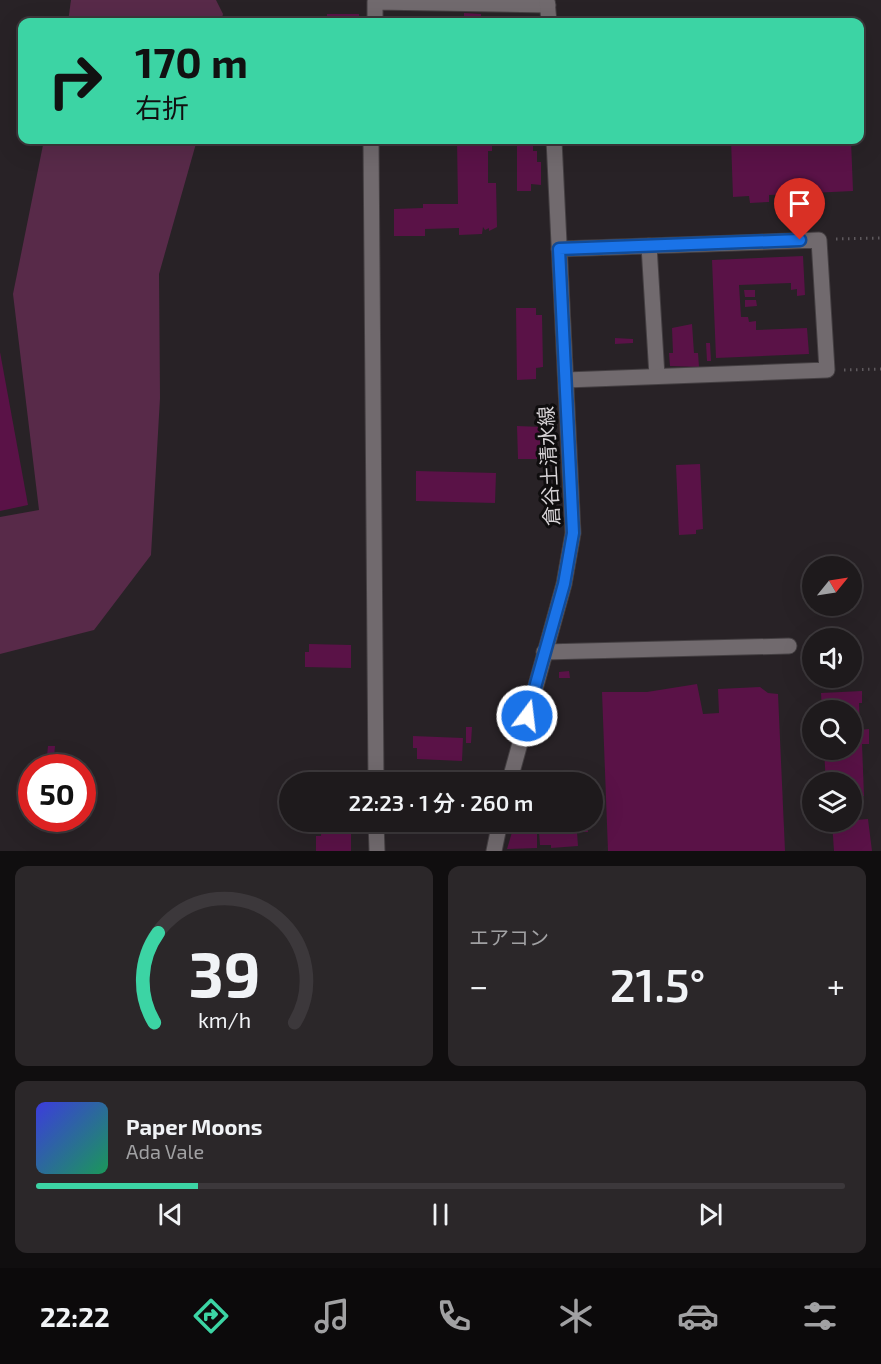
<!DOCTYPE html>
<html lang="ja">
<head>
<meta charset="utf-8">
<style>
	body { margin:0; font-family:"Exo 2","Noto Sans JP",sans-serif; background:#2b2729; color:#f1f3f6; height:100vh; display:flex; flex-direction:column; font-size:22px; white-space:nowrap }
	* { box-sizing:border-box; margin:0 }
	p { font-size:20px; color:#a1a1a3 }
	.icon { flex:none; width:33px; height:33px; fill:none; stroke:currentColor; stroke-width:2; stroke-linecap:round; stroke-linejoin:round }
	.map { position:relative; height:851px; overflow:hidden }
	.details { display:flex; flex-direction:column; gap:15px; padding:15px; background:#100e0f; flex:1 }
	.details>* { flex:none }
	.top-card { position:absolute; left:18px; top:18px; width:846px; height:126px; border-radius:12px; box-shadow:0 6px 24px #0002,0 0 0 2px #3c383b; background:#3cd4a4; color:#111; overflow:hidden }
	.needle { width:39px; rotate:60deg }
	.tools { position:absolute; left:802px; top:556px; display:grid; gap:12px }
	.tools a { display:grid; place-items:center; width:60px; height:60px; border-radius:50%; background:#1e1a1c; box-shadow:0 6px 24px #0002,0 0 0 2px #3c383b; font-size:30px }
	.speed { position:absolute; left:18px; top:754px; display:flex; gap:12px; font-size:30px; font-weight:700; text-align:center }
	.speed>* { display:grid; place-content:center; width:78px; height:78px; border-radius:50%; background:#1e1a1c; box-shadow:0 6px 24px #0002,0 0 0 2px #3c383b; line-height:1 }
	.speed .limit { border:9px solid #d22; background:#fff; color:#111 }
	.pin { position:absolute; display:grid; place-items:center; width:51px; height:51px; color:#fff; margin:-62px -26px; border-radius:50% 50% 50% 0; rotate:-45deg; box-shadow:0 0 6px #0007 }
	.pin .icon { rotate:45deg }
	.me { position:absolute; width:66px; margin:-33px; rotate:15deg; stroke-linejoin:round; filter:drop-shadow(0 0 4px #0008) }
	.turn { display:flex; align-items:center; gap:21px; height:126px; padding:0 18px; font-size:27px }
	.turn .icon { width:78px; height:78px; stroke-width:2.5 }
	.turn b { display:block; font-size:42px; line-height:51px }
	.big { font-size:45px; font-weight:600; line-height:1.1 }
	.details .card { flex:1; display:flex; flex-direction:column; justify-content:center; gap:9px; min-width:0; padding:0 21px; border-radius:12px; background:#2b2729 }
	.details .dial { align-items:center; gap:0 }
	.dial svg { height:156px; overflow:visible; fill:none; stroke:#3c383b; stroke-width:7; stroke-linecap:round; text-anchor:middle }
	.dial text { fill:#f1f3f6; stroke:none }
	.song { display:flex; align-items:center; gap:18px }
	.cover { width:72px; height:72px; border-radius:9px; background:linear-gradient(135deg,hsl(240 70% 55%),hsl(150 70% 35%)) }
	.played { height:6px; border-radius:3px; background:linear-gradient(90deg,#3cd4a4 20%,#3c383b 20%) }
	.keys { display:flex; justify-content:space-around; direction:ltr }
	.heat { display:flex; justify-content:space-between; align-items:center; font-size:33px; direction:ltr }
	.details .tiles { flex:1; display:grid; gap:15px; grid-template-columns:1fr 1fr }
	.card:last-child { grid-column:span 2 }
	.trip { position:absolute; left:279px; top:772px; width:324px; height:60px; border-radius:30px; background:#1e1a1c; box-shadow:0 6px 24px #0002,0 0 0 2px #3c383b; font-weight:600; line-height:60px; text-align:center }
	.dock { display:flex; height:96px; justify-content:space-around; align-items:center; background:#0c0a0b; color:#a1a1a3 }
	.dock .icon { width:42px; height:42px }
	.dock .on { color:#3cd4a4 }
	.dock b { font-size:27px; color:#f1f3f6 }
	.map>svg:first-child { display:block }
	.green { fill:#582a49 }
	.building { fill:#5a1247 }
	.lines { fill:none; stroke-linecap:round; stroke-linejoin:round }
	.minor-casing { stroke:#443f42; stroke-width:17 }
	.secondary-casing { stroke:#443f42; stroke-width:17 }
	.path { stroke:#5e595d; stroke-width:3; stroke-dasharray:1.5 4.5; stroke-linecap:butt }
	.minor { stroke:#716a6e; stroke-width:15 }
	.secondary { stroke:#716a6e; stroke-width:15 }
	.route-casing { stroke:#114b97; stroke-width:15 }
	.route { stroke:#1a73e8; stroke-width:10 }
	.labels { text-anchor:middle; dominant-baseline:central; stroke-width:6; stroke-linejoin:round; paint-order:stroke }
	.street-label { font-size:20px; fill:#d6d2d5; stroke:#0f0d0e }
</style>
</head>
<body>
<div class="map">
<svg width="881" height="851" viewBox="0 0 881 851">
	<rect width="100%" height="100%" fill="#282226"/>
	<g class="green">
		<path d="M71,0H216L223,14L221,22H68Z"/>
		<path d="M44,140H197L159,274L160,398L151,555L94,630L0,654V517L39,510L13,294Z"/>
	</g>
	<g class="building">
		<path d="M464,13L481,14V22H455V16H464Z"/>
		<path d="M327,14H359V22H317V19H327Z"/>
		<path d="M457,140H492V151H488V183H496L497,227L489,231V228L485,230L483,227L482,234L459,235V228L425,229V236H394V209L423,208V204H458Z"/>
		<path d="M517,140H533V151H537V162H541V185L531,184V191H517Z"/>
		<path d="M731,140H851L853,191L769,195V202L750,203L749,196L733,197Z"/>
		<path d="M803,256L805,295L797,296V289L791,290V283L739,285L741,317H748L749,322L756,321V330L807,328L809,354L716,358L712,260Z"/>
		<path d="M744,290H755V297H745Z"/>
		<path d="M745,300H756L757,306L745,307Z"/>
		<path d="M516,308H536V315H542L543,367L536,368V379L517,380Z"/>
		<path d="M692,324L694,353H698L699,367L670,366L669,353H673L672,328Z"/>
		<path d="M615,338L633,339V343L615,344Z"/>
		<path d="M706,343H710L711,361H707Z"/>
		<path d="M0,352L28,505L0,511Z"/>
		<path d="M517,426L542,427V435H552L551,444L540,445L541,459H518Z"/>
		<path d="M700,464L703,529L696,530V534L679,535L676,465Z"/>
		<path d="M416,471L496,473L495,503L416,501Z"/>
		<path d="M309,644L351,645V668L305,667V652H309Z"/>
		<path d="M569,671L570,678H559V672Z"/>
		<path d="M697,684L703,714L719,713L718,689L760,687L768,693L778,694L785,851H608L602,692H647Z"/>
		<path d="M862,691V703H859L860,730L869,729V744H862L864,796H852V783H826L824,750H852V711H822L821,693Z"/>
		<path d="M466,727H472L471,743H466Z"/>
		<path d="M413,736L463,738L462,761L417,759V748H413Z"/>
		<path d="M48,746H55L54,757L47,756Z"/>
		<path d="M868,819L872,851H834L832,822Z"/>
		<path d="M322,822H347V833L351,834V851H316V836H321Z"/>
		<path d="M515,822H532L533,832H537V848L507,849Z"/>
		<path d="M547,822H587L588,832H577L578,846L551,848V845H540L539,832H548Z"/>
	</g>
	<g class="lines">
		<defs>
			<g id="minor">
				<path d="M375,22V2L548,5"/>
				<path d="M371,140L376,783"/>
				<path d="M649,246L657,376"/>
				<path d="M559,249L819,240L827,370L566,380"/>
				<path d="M544,652L789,646"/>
				<path d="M376,822L377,851"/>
			</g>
			<g id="secondary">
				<path d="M547,0L549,22"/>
				<path d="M509,783L564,584L573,533L554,140"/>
				<path d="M494,851L500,822"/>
			</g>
		</defs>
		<use href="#minor" class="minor-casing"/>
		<use href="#secondary" class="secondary-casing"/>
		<g class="path">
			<path d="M836,239L881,238"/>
			<path d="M844,370L881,369"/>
		</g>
		<use href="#minor" class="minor"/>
		<use href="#secondary" class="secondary"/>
	</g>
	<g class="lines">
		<defs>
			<path id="route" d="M527,716L564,584L573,533L559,249L800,240"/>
		</defs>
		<use href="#route" class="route-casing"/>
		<use href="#route" class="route"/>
	</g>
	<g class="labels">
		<g class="street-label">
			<text transform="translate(548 466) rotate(-93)">倉谷土清水線</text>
		</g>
	</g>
</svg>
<div class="tools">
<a><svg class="needle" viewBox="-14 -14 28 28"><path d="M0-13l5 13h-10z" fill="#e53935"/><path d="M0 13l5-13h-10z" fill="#a1a1a3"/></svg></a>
<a><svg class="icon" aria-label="sound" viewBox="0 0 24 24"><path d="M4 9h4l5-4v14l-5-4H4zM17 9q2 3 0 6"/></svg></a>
<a><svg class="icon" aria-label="search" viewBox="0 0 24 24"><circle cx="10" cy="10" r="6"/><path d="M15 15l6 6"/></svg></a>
<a><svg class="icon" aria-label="layers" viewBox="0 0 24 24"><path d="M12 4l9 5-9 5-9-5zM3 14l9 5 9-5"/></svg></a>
</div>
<div class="speed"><div class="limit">50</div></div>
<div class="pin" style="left:800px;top:240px;background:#d93025"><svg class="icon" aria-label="arrive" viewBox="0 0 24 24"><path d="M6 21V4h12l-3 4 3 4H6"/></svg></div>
<svg class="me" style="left:527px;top:716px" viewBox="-20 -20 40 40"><circle r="17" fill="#1a73e8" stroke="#fff" stroke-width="3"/><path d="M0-11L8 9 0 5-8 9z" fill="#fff"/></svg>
<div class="trip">22:23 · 1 分 · 260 m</div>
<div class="top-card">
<div class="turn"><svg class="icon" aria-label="right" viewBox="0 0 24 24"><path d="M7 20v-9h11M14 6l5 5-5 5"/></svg><div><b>170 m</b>右折</div></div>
</div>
</div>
<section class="details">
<div class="tiles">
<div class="card dial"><svg viewBox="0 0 100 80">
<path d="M14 69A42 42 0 1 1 86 69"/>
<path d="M14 69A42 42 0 0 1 16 23" stroke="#3cd4a4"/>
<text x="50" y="56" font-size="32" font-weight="700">39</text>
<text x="50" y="72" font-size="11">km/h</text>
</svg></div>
<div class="card"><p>エアコン</p>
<div class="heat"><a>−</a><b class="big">21.5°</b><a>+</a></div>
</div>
<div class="card">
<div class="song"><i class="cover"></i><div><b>Paper Moons</b><p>Ada Vale</p></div></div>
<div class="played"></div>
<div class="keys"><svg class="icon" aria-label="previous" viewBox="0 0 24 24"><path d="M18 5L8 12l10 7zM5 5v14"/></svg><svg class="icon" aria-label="pause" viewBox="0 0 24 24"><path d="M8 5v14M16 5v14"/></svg><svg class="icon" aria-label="next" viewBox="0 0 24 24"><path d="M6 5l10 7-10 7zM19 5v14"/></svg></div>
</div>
</div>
</section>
<nav class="dock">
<b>22:22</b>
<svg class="icon on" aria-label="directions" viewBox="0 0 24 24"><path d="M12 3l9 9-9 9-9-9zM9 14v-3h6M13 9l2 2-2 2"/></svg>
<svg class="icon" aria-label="music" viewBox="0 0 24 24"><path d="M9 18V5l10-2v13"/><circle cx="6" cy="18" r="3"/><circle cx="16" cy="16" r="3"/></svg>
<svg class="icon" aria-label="phone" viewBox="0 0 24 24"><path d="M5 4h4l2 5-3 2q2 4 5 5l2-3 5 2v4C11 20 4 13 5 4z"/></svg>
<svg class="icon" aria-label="climate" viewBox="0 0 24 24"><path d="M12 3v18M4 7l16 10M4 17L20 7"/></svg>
<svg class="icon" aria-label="car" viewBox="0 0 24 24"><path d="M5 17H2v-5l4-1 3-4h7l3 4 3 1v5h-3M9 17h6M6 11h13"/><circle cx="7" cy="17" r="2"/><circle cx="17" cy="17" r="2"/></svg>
<svg class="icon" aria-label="filters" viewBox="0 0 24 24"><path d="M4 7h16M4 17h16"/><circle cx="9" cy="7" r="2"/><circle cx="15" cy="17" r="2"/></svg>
</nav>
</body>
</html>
